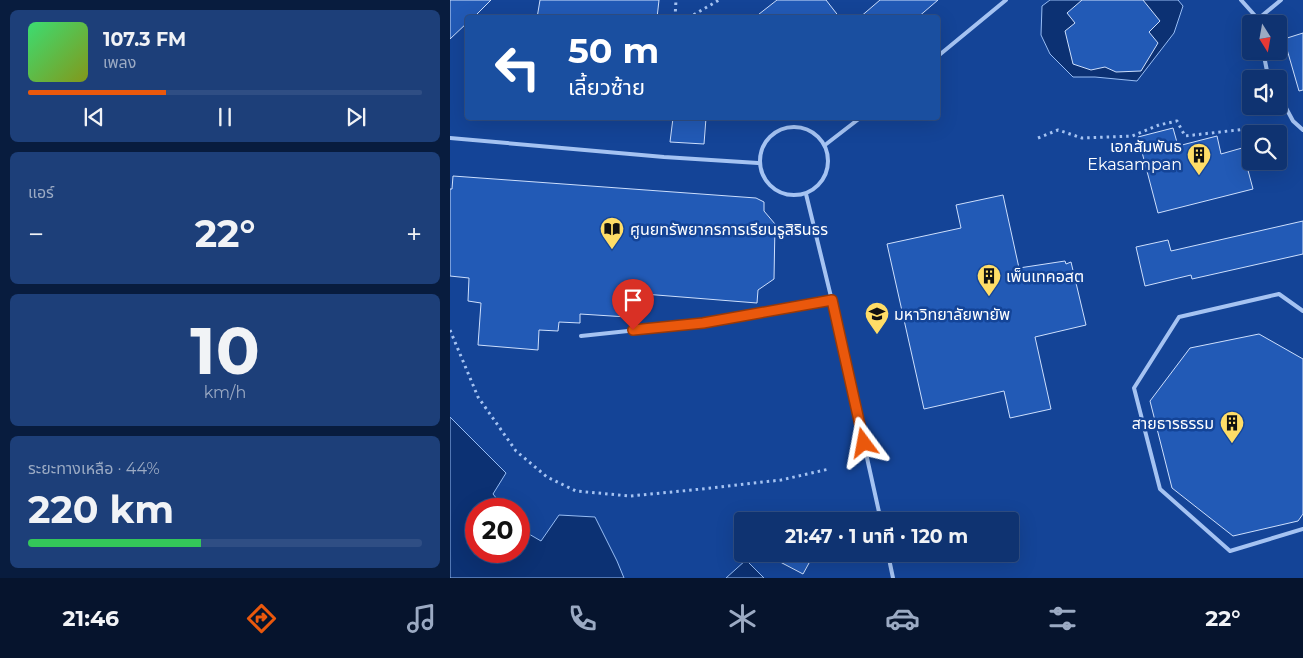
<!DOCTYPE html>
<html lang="th">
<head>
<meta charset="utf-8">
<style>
	body { margin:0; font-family:Montserrat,"Noto Sans Thai",sans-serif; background:#1d3f79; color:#f1f3f6; height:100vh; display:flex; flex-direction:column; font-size:19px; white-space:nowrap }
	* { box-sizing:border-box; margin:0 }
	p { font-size:16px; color:#9baac3 }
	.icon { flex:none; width:28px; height:28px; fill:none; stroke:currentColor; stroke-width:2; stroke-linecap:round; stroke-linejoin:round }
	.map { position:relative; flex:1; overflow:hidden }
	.sheet { display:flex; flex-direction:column; gap:10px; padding:10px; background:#081c3e; width:450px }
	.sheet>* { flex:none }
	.guide { position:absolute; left:15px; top:15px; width:475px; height:105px; border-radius:5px; box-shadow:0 5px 20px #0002,0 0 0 1px #2f4e84; background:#1a4fa0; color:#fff; overflow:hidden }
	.needle { width:32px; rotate:169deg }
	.fabs { position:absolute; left:792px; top:15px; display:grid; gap:10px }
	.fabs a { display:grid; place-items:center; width:45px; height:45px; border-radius:5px; background:#0f3371; box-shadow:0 5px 20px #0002,0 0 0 1px #2f4e84; font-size:25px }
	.speed { position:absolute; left:15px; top:498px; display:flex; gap:10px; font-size:25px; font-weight:700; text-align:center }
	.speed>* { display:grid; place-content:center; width:65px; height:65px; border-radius:50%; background:#0f3371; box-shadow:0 5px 20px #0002,0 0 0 1px #2f4e84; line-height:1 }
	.speed .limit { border:8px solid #d22; background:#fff; color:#111 }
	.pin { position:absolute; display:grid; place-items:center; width:42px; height:42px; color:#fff; margin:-51px -21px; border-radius:50% 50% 50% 0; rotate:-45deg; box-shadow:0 0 5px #0007 }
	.pin .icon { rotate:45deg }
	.me { position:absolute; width:55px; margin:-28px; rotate:347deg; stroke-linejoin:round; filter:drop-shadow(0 0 4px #0008) }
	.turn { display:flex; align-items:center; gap:18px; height:105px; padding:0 20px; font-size:22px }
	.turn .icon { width:65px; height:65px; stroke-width:2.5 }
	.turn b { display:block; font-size:35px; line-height:42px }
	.big { font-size:38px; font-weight:700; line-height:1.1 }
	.sheet .card { flex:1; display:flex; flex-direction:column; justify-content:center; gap:8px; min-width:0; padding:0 18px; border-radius:8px; background:#1d3f79 }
	.sheet .dial { align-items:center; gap:0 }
	.dial b { font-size:65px; line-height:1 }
	.song { display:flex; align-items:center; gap:15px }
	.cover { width:60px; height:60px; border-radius:8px; background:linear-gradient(135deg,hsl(140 70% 55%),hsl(70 70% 35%)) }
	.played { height:5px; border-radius:2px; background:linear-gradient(90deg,#ea580c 35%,#2f4e84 35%) }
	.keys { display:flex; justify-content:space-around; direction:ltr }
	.heat { display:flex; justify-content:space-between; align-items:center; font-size:28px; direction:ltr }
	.charge { height:8px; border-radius:4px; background:linear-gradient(90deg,#34c759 44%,#2f4e84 0) }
	.trip { position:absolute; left:284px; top:512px; width:285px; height:50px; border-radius:5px; background:#0f3371; box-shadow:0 5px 20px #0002,0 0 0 1px #2f4e84; font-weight:700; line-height:50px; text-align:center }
	.tabs { display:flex; height:80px; justify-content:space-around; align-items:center; background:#06142d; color:#9baac3 }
	.tabs .icon { width:35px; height:35px }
	.tabs .current { color:#ea580c }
	.tabs b { font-size:22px; color:#f1f3f6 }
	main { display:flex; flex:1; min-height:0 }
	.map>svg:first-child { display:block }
	.water { fill:#0c3173; stroke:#97bdf5 }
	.building { fill:#225ab6; stroke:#cddffd }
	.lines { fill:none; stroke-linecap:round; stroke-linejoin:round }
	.path { stroke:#a5c3f2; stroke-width:3; stroke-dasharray:2.5 4; stroke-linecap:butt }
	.lane { stroke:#a5c3f2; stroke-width:4 }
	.route-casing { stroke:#983908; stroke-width:12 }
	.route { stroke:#ea580c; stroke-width:9 }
	.labels { text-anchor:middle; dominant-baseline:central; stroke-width:5; stroke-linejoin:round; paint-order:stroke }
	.poi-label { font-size:16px; fill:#fff; stroke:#144497; text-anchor:start }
</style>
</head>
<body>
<main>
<section class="sheet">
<div class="card">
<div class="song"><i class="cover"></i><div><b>107.3 FM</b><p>เพลง</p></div></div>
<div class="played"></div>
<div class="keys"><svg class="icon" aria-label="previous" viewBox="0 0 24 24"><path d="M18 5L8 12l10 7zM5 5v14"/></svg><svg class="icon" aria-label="pause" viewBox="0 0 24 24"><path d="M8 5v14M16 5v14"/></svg><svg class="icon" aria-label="next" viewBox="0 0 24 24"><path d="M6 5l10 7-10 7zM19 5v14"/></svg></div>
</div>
<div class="card"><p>แอร์</p>
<div class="heat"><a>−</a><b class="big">22°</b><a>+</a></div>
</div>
<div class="card dial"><b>10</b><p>km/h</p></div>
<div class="card"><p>ระยะทางเหลือ · 44%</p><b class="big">220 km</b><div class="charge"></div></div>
</section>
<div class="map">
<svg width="853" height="578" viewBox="0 0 853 578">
	<rect width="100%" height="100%" fill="#144497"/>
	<g class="water">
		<path d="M600,0H728L733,6L724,33L687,81L645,77H623L600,54L591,35L592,6Z"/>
		<path d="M0,417L56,473L43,494L55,509H26V551H69V526L72,530L91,541L109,515L145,517L167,561L174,578H0Z"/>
		<path d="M296,560L314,578H276Z"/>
	</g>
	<g class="building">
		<path d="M0,0H41L23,18H18V22L0,39Z"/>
		<path d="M90,0H209L207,18H87Z"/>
		<path d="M327,0H376L390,18H304Z"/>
		<path d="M430,0H488L467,18H409Z"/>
		<path d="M632,0H693L710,21L699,32L708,43L691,71L666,72L655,67L641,70L623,64L615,31L625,23L617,13Z"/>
		<path d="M853,33V90L849,91L834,39Z"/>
		<path d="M223,118H256L254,144L220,142Z"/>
		<path d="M723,128L728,146L767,136L771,154L792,148L803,189L708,213L688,137Z"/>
		<path d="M3,176L306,198L314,202V211L325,224L324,279L308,290L307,303L194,294L193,318L130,314V323L109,322L108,331L89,330L88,350L28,345L31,303L18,301L19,278L0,276V189H2Z"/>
		<path d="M553,195L569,268L615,261L616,264L621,262L636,325L585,337L601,409L560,418L554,391L474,409L437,244L511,228L506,205Z"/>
		<path d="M853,221V254L742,279L741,275L695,286L686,247L718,240L721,251Z"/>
		<path d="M809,334L853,359V514L848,521L783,536L722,488L700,401L740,348Z"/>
		<path d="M315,554H364L353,574Z"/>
	</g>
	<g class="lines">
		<g class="path">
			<path d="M225,18L226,0"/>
			<path d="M238,18L269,0"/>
			<path d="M588,138L608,130L632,138L682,136L709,125L727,121L735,136L813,127"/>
			<path d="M0,330L28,397L66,451L97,477L126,491L180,496L252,489L331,480L379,469"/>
		</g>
		<g class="lane">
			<path d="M791,0L808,19L809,24"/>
			<path d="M808,19L831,0"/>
			<path d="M813,51L818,76L819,79"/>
			<path d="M488,56L556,0"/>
			<path d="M829,95L843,121L853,130"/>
			<circle cx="344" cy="161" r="34"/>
			<path d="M0,138L214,157L308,163"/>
			<path d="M375,145L410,118"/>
			<path d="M356,194L384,309L431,521"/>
			<path d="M853,311L829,294L729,317L684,388L710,489L780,551L853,529"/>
			<path d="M131,336L253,323L382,300"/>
			<path d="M438,554L443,578"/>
		</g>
	</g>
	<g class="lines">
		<defs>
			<path id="route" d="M183,330L253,323L382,300L414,443"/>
		</defs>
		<use href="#route" class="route-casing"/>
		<use href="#route" class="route"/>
	</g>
	<defs>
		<symbol id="building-pin" viewBox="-11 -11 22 30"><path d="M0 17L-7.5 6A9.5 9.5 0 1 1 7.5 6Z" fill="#ffdd67" stroke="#144497"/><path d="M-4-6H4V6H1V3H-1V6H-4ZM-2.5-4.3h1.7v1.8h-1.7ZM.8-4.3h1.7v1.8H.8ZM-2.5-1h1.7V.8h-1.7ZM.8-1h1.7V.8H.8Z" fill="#111"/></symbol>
		<symbol id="library-pin" viewBox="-11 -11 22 30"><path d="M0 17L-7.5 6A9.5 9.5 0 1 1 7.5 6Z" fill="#ffdd67" stroke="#144497"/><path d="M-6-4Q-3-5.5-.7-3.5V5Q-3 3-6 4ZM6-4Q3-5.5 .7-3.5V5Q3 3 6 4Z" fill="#111"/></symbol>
		<symbol id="university-pin" viewBox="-11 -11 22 30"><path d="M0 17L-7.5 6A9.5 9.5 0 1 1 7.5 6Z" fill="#ffdd67" stroke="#144497"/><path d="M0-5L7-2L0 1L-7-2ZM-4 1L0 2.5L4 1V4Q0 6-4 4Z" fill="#111"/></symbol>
	</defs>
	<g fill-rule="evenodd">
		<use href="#building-pin" x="735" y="141" width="28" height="38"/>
		<use href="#library-pin" x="148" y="215" width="28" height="38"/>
		<use href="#building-pin" x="525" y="262" width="28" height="38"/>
		<use href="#university-pin" x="413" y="300" width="28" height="38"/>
		<use href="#building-pin" x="768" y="409" width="28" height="38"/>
	</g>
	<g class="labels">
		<g class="poi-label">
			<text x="732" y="146" text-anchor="end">เอกสัมพันธ<tspan x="732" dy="18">Ekasampan</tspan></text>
			<text x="180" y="229">ศูนยทรัพยากรการเรียนรูสิรินธร</text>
			<text x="556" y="276">เพ็นเทคอสต</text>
			<text x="444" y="314">มหาวิทยาลัยพายัพ</text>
			<text x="764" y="423" text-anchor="end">สายธารธรรม</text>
		</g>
	</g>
</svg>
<div class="fabs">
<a><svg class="needle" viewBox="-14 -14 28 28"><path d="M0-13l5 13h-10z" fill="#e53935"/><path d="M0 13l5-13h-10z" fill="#9baac3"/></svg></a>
<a><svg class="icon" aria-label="sound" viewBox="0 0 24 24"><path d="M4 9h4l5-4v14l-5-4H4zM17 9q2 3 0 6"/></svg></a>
<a><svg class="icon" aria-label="search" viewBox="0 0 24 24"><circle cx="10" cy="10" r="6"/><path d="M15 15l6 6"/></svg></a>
</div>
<div class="speed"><div class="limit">20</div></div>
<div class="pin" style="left:183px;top:330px;background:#d93025"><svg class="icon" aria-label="arrive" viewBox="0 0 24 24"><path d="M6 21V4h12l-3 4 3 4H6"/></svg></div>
<svg class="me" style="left:414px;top:443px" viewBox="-20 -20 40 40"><path d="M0-17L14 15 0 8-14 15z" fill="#ea580c" stroke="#fff" stroke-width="4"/></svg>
<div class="trip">21:47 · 1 นาที · 120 m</div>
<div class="guide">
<div class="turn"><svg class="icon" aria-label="left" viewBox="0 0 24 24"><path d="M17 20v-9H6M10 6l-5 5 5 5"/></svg><div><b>50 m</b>เลี้ยวซ้าย</div></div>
</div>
</div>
</main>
<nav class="tabs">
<b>21:46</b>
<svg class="icon current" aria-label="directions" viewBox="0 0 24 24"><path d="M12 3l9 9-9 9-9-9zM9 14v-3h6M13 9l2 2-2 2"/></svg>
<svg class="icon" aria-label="music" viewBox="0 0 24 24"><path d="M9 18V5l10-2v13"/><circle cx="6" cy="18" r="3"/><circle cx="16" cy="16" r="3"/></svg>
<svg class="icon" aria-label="phone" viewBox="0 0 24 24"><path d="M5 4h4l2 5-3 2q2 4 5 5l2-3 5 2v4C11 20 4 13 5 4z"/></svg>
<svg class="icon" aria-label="climate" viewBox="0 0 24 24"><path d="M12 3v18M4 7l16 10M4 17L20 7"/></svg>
<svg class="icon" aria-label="car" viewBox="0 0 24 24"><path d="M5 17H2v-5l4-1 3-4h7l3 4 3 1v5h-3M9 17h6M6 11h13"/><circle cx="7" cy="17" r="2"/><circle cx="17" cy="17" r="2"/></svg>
<svg class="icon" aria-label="filters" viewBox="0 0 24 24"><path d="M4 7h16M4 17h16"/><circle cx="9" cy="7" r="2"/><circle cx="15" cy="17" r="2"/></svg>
<b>22°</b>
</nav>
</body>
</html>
